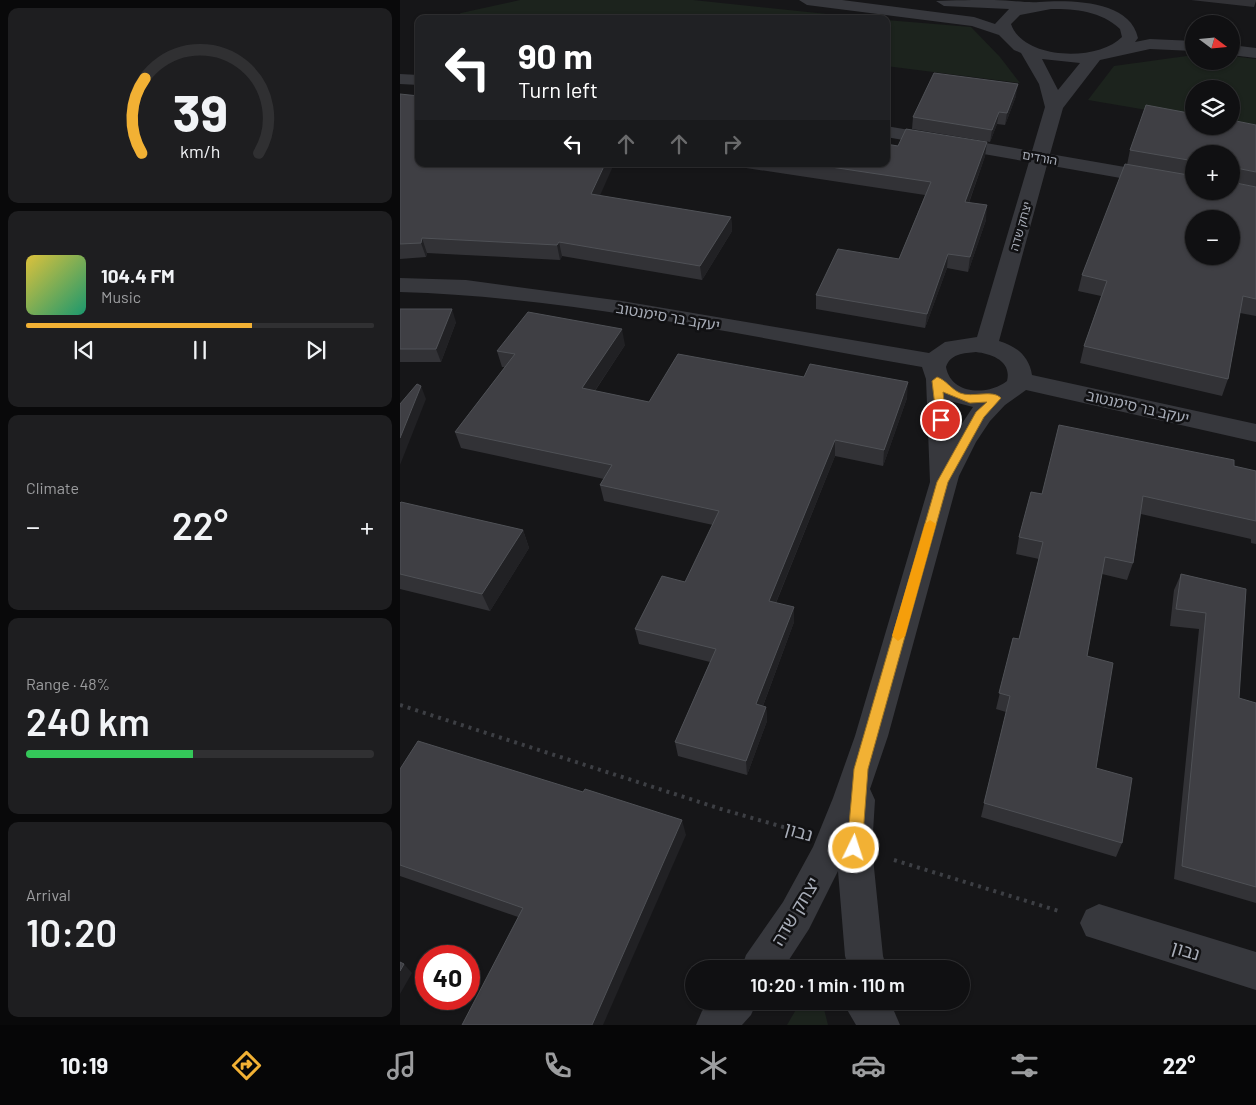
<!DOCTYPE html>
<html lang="en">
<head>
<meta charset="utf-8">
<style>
	body { margin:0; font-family:Barlow,"Noto Sans Hebrew",sans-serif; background:#1e1e20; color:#f1f3f6; height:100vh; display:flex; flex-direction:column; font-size:19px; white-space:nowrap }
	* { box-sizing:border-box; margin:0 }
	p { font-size:16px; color:#9c9d9f }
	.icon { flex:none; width:28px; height:28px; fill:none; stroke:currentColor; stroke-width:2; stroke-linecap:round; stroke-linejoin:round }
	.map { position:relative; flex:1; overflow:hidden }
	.panel { display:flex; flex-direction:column; gap:8px; padding:8px; background:#09090a; width:400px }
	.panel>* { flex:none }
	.banner { position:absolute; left:15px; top:15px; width:475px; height:152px; border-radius:10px; box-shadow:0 1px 4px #0004,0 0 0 1px #303032; background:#202124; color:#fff; overflow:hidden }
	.needle { width:32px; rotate:106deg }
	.tools { position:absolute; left:785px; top:15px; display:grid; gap:10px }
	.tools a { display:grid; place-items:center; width:55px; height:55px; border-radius:50%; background:#101012; box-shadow:0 1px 4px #0004,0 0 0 1px #303032; font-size:25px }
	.speed { position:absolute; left:15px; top:945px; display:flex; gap:10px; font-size:25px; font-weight:700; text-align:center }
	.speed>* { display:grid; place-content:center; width:65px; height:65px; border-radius:50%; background:#101012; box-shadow:0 1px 4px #0004,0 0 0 1px #303032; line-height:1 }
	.speed .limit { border:8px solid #d22; background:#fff; color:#111 }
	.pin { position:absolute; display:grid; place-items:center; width:42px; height:42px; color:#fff; margin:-21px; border:2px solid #fff; border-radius:50%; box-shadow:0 1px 5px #0007 }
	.me { position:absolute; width:55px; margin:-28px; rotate:4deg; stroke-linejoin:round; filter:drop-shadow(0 0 4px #0008) }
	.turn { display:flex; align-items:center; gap:18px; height:105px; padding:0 20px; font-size:22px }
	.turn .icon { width:65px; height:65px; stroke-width:2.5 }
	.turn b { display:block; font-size:35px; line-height:42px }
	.lanes { display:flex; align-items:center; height:48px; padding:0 20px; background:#0003; justify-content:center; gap:25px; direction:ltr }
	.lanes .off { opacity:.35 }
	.big { font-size:38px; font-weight:600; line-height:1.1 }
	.panel .widget { flex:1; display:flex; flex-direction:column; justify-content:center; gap:8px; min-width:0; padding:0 18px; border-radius:10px; background:#1e1e20 }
	.panel .dial { align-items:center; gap:0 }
	.dial svg { height:130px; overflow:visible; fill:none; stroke:#303032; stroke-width:7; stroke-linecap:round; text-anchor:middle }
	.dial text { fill:#f1f3f6; stroke:none }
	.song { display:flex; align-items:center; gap:15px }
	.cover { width:60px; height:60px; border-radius:8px; background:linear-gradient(135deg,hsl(50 70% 55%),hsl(160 70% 35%)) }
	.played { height:5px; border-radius:2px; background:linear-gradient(90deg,#f2b134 65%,#303032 65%) }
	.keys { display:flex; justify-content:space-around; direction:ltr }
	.heat { display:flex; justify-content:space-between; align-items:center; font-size:28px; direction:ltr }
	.charge { height:8px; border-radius:4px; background:linear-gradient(90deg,#34c759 48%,#303032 0) }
	.trip { position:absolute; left:285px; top:960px; width:285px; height:50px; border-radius:25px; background:#101012; box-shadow:0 1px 4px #0004,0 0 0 1px #303032; font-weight:600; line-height:50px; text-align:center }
	.menu { display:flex; height:80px; justify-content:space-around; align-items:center; background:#060607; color:#9c9d9f }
	.menu .icon { width:35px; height:35px }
	.menu .active { color:#f2b134 }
	.menu b { font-size:22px; color:#f1f3f6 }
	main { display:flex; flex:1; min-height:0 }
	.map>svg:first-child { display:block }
	.green { fill:#1c231d }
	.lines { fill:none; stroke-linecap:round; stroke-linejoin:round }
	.path { stroke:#3d3f44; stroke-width:4; stroke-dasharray:3 5; stroke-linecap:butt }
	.minor { fill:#37383d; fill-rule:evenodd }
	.wall { fill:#323236; fill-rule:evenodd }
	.shaded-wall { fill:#212124 }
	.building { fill:#3f3f44; stroke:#4f5156; fill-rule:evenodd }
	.route { fill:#f2b134; stroke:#9d7322 }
	.slow { fill:#f59e0b }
	.labels { text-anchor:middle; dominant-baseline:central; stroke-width:5; stroke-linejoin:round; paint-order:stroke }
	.far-street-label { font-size:12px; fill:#a8adb8; stroke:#111113 }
	.street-label { font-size:15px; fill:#a8adb8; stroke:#111113 }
	.near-street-label { font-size:18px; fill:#a8adb8; stroke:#111113 }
</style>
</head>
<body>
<main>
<section class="panel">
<div class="widget dial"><svg viewBox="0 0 100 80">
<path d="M14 69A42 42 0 1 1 86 69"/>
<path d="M14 69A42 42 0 0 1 16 23" stroke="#f2b134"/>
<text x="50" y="56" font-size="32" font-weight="700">39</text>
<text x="50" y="72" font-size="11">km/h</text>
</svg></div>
<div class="widget">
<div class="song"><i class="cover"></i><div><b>104.4 FM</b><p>Music</p></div></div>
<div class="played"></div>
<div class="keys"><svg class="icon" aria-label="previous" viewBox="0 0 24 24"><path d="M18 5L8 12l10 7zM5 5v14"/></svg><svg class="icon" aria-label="pause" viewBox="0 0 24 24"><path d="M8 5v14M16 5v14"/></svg><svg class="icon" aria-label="next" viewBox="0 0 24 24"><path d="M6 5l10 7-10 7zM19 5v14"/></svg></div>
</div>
<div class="widget"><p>Climate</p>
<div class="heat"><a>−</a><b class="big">22°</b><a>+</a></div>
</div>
<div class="widget"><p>Range · 48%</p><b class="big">240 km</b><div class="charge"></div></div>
<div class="widget"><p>Arrival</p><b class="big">10:20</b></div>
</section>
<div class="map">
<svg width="856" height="1025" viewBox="0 0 856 1025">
	<rect width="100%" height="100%" fill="#161618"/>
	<g class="green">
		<path d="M120,0H293L475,19H51L61,13Z"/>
		<path d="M486,20L571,27L600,57L620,83L486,66Z"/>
		<path d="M794,55V61H831V56L856,59V129L831,124V89H794V118L688,100L714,66Z"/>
		<path d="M401,1001H422L428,1025H387Z"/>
	</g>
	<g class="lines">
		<g class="path">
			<path d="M0,705L321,809L397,831"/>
			<path d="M494,860L662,912"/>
		</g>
		<g class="minor">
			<path d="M399,0H442L574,17L595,24L609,9L544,6L536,1C552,0 576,0 594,0C608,0 626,3 639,2C671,0 730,0 738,38L735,42L750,39L794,41V51L750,49L700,60L663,108L650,154L794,179V191L647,165L599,341C616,346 629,356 632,375L856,424V442L626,390L605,405L590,421L576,442L559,476L488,736L470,789L475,800L472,848L483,956L487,969H449L445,956L438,871L409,929L383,969H341L346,955L383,902L413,847L433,798L455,736L530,482L526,379L522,367C351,337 173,297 0,292V278L66,280L222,301L529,353L545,342L577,337L629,162L486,137V126L632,151L645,107L639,84L621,53L614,50L599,35L572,26L407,5ZM651,9C676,9 701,11 720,29L722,37C698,62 623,60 611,24L620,15ZM642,59L680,63L658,90ZM576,352C592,354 612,361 607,381C588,396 551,395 546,367C550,354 564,353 576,352ZM550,401L573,407L553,437Z"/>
			<path d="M831,45L856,48V58L831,55Z"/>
			<path d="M0,74L19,75V85L0,84Z"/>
			<path d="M699,904L856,952V990L686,936L680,923L686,910Z"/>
			<path d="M311,1001H357L351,1015L342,1025H296L302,1011Z"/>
			<path d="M442,1001H487L494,1011L500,1025H456Z"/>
		</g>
	</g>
	<g class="wall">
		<path d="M791,0H856V1L854,7Z"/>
		<path d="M0,95L199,196L331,217L332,231L302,280L162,256L160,260L27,253L26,257L0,259Z"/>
		<path d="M616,96L605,125L597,124L590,142L512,129L513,117Z"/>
		<path d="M856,125V316L840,313L828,379L822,396L680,363L684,346L701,296L678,291L682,275L727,165L730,150ZM794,154L831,191H794Z"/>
		<path d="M587,142L585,156L569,203L586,220L568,272L547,268L525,328L416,309V295L499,259L525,195L320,164H486L498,146Z"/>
		<path d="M0,309L56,322L41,362H0Z"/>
		<path d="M225,345L195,391L249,402L507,398L483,466L435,456L376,603L394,622L363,706L366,707L367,721L347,775L278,756L275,742L310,662L239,644L235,629L285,582L313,525L204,501L200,485L204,479L61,448L55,432L105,367H102L97,351Z"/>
		<path d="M834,466L856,471V544L851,543V539L741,514L733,563L727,580L702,574L687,656L696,768L722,843L716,857L581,817L606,712L596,709L613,638L619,639L639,559L616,554L619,537L642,494Z"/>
		<path d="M0,503L123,530L129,548L90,611L0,589Z"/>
		<path d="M781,574L846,589L839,698L856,703V903L774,879L799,629L770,626L774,590Z"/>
		<path d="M0,769L286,835L118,917L0,876Z"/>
	</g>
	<g class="shaded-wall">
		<path d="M618,84L616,96L605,125L607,113Z"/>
		<path d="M599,112L597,124L590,142L592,130Z"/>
		<path d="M587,142L585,156L564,216L565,202Z"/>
		<path d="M205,164H214L194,209L191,194Z"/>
		<path d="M836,168L831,183V174Z"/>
		<path d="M587,205L586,220L568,272L570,257Z"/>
		<path d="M331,217L332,231L302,280L300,266Z"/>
		<path d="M22,238L27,253L26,257L21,243Z"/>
		<path d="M159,242L162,256L160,260L157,245Z"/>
		<path d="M548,254L547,268L525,328L527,314Z"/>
		<path d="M52,309L56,322L41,362L36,349Z"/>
		<path d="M222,329L225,345L186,404L182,388Z"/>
		<path d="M508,382L507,398L483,466L484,450Z"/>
		<path d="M21,386L26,399L0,465V438Z"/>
		<path d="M435,440V456L370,617L369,601Z"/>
		<path d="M123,530L129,548L90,611L82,594Z"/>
		<path d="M394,607V622L358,719L356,704Z"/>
		<path d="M366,707L367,721L347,775L346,761Z"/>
		<path d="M282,820L286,835L203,1025H192Z"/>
		<path d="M4,964L12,973L0,994V971Z"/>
	</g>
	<g class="building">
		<path d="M534,73L618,84L607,113L599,112L592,130L513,117Z"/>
		<path d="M0,94L19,96V164H205L191,194L331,217L300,266L159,242L157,245L22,238L21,243L0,244Z"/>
		<path d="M746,105L794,114V126H831V120L856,125V172L836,168L834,174H831V154H794V161L730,150Z"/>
		<path d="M506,129L587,142L565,202L587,205L570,257L548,254L527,314L416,295L438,249L499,259L531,182L411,164H486V144L498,146Z"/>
		<path d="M725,164L794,176V191H831V182L856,187V299L843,296L828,379L684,346L707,281L682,275ZM794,219H831V256H794Z"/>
		<path d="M0,309H52L36,349H0Z"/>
		<path d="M128,312L222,329L182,388L249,402L278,354L404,377L410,364L508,382L484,450L435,440L369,601L394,607L356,704L366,707L346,761L275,742L316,649L235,629L262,576L285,582L319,511L200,485L212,465L55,432L115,354L97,351Z"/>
		<path d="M17,384L21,386L0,438V404Z"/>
		<path d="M659,425L834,460V466L856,471V521L743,496L733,563L705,557L687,656L713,663L696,768L732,778L722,843L584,803L610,696L599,693L613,638L619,639L643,542L619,537L631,492L642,494Z"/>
		<path d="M1,502L123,530L82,594L0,574V503Z"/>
		<path d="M781,574L846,589L839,698L856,703V887L782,866L806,613L776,609Z"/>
		<path d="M18,741L183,792L185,789L282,820L192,1025H62L123,908L0,865V769Z"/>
		<path d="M0,962L4,964L0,971Z"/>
	</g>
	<path class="route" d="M537,377C546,380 551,389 560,393C572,398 593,389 601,398L584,417L548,482L468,769L462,848L460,852L454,855L449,852L447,848L454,769L537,482L576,412L587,402L570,403L543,392L546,420L541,424L537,423L532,381Z"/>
	<path class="slow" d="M530,520L536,524L505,636L498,641L492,636L525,524Z"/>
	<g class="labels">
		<g class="far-street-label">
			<text transform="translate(640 157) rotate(10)">הורדים</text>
			<text transform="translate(620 226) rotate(-74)">יצחק שדה</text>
		</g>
		<g class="street-label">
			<text transform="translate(268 316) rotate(10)">יעקב בר סימנטוב</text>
			<text transform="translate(738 406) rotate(13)">יעקב בר סימנטוב</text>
		</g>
		<g class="near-street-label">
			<text transform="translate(399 831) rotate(16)">נבון</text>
			<text transform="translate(395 911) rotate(-59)">יצחק שדה</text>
			<text transform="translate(786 950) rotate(17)">נבון</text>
		</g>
	</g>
</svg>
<div class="tools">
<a><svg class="needle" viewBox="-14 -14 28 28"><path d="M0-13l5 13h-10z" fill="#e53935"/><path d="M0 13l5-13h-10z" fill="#9c9d9f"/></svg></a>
<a><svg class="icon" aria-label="layers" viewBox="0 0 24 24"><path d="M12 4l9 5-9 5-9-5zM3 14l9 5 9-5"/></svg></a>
<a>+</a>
<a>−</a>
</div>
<div class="speed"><div class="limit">40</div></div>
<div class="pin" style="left:541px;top:420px;background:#d93025"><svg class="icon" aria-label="arrive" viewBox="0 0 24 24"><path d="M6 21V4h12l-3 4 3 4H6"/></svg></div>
<svg class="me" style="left:454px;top:848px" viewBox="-20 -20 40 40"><circle r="17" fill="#f2b134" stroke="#fff" stroke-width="3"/><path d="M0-11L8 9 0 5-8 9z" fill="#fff"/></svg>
<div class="trip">10:20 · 1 min · 110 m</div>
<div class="banner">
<div class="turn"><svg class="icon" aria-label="left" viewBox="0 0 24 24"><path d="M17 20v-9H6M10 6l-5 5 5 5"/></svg><div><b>90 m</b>Turn left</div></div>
<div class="lanes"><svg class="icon" aria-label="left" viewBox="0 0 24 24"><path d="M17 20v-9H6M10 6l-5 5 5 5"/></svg><svg class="icon off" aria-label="ahead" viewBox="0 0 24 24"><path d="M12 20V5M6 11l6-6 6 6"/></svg><svg class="icon off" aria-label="ahead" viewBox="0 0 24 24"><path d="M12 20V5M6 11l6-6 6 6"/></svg><svg class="icon off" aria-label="right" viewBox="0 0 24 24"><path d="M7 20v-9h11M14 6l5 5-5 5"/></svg></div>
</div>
</div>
</main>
<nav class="menu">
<b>10:19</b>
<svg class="icon active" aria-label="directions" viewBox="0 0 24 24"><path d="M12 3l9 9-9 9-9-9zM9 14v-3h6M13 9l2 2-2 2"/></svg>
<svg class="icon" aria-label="music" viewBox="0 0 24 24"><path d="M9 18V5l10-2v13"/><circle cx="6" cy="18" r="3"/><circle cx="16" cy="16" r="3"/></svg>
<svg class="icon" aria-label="phone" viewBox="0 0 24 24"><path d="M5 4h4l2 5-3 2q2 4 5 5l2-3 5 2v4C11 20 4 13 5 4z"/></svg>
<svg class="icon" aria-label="climate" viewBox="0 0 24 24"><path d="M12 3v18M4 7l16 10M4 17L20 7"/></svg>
<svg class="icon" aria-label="car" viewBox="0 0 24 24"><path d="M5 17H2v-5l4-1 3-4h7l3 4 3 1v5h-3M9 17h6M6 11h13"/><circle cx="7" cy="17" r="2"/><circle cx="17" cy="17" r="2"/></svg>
<svg class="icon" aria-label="filters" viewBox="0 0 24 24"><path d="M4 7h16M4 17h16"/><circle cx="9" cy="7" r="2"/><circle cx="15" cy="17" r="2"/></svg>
<b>22°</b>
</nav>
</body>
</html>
